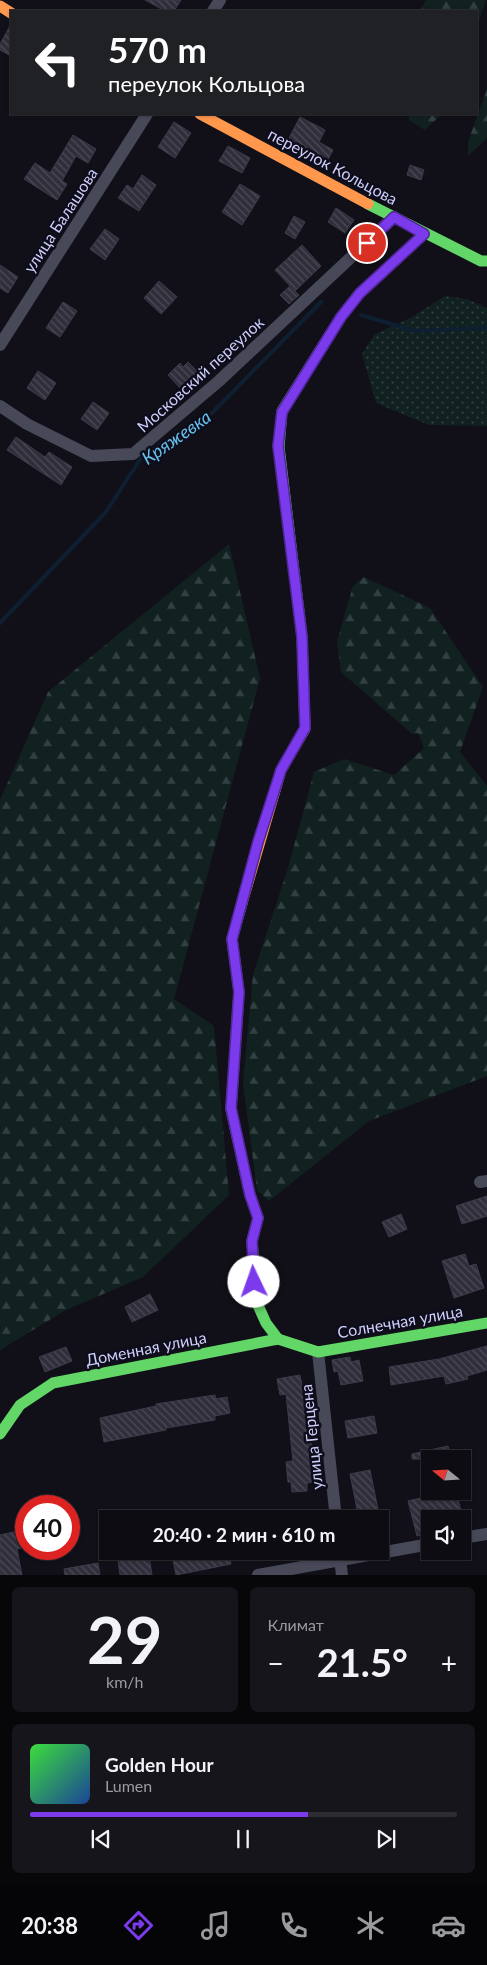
<!DOCTYPE html>
<html lang="ru">
<head>
<meta charset="utf-8">
<style>
	body { margin:0; font-family:Lato,sans-serif; background:#16151b; color:#f1f3f6; height:100vh; display:flex; flex-direction:column; font-size:19px; white-space:nowrap }
	* { box-sizing:border-box; margin:0 }
	p { font-size:16px; color:#9a9b9f }
	.icon { flex:none; width:28px; height:28px; fill:none; stroke:currentColor; stroke-width:2; stroke-linecap:round; stroke-linejoin:round }
	.map { position:relative; height:1575px; overflow:hidden }
	.panel { display:flex; flex-direction:column; gap:12px; padding:12px; background:#07070a; flex:1 }
	.panel>* { flex:none }
	.guide { position:absolute; left:10px; top:10px; width:468px; height:105px; border-radius:0px; box-shadow:0 1px 4px #0004,0 0 0 1px #2d2c32; background:#202124; color:#fff; overflow:hidden }
	.needle { width:32px; rotate:288deg }
	.buttons { position:absolute; left:421px; top:1450px; display:grid; gap:10px }
	.buttons a { display:grid; place-items:center; width:50px; height:50px; border-radius:0px; background:#0d0c12; box-shadow:0 1px 4px #0004,0 0 0 1px #2d2c32; font-size:25px }
	.speed { position:absolute; left:15px; top:1495px; display:flex; gap:10px; font-size:25px; font-weight:700; text-align:center }
	.speed>* { display:grid; place-content:center; width:65px; height:65px; border-radius:50%; background:#0d0c12; box-shadow:0 1px 4px #0004,0 0 0 1px #2d2c32; line-height:1 }
	.speed .limit { border:8px solid #d22; background:#fff; color:#111 }
	.pin { position:absolute; display:grid; place-items:center; width:42px; height:42px; color:#fff; margin:-21px; border:2px solid #fff; border-radius:50%; box-shadow:0 1px 5px #0007 }
	.me { position:absolute; width:55px; margin:-28px; rotate:357deg; stroke-linejoin:round; filter:drop-shadow(0 0 4px #0008) }
	.turn { display:flex; align-items:center; gap:18px; height:105px; padding:0 15px; font-size:22px }
	.turn .icon { width:65px; height:65px; stroke-width:2.5 }
	.turn b { display:block; font-size:35px; line-height:42px }
	.big { font-size:38px; font-weight:700; line-height:1.1 }
	.panel .widget { flex:1; display:flex; flex-direction:column; justify-content:center; gap:8px; min-width:0; padding:0 18px; border-radius:8px; background:#16151b }
	.panel .dial { align-items:center; gap:0 }
	.dial b { font-size:65px; line-height:1 }
	.song { display:flex; align-items:center; gap:15px }
	.cover { width:60px; height:60px; border-radius:8px; background:linear-gradient(135deg,hsl(120 70% 55%),hsl(220 70% 35%)) }
	.played { height:5px; border-radius:2px; background:linear-gradient(90deg,#7c3aed 65%,#2d2c32 65%) }
	.keys { display:flex; justify-content:space-around; direction:ltr }
	.heat { display:flex; justify-content:space-between; align-items:center; font-size:28px; direction:ltr }
	.panel .tiles { flex:1; display:grid; gap:12px; grid-template-columns:1fr 1fr }
	.widget:last-child { grid-column:span 2 }
	.trip { position:absolute; left:99px; top:1510px; width:290px; height:50px; border-radius:0px; background:#0d0c12; box-shadow:0 1px 4px #0004,0 0 0 1px #2d2c32; font-weight:700; line-height:50px; text-align:center }
	.menu { display:flex; height:80px; justify-content:space-around; align-items:center; background:#050507; color:#9a9b9f }
	.menu .icon { width:35px; height:35px }
	.menu .on { color:#7c3aed }
	.menu b { font-size:22px; color:#f1f3f6 }
	.map>svg:first-child { display:block }
	.grass { fill:url(#grass-dots) }
	.forest { fill:url(#forest-firs) }
	.lines { fill:none; stroke-linecap:round; stroke-linejoin:round }
	.stream { stroke:#0e1f31; stroke-width:4 }
	.building { fill:url(#building-back-hatch); stroke:#3c3b4b }
	.street { stroke:#474858; stroke-width:12 }
	.fast { stroke:#63d668; stroke-width:11 }
	.slow { stroke:#ff974d; stroke-width:11 }
	.route-casing { stroke:#51269a; stroke-width:12 }
	.route { stroke:#7c3aed; stroke-width:9 }
	.labels { text-anchor:middle; dominant-baseline:central; stroke-width:5; stroke-linejoin:round; paint-order:stroke }
	.street-label { font-size:16px; fill:#cecff9; stroke:#0e0d1b }
	.water-label { font-size:18px; font-style:italic; fill:#68c1ec; stroke:#0e0d1b }
</style>
</head>
<body>
<div class="map">
<svg width="487" height="1575" viewBox="0 0 487 1575">
	<defs>
		<pattern id="grass-dots" width="8" height="8" patternUnits="userSpaceOnUse" patternTransform="scale(1.25)"><rect width="8" height="8" fill="#112120"/><path d="M2 2h.1M6 6h.1" fill="none" stroke="#324041" stroke-width="1.8" stroke-linecap="round"/></pattern>
		<pattern id="forest-firs" width="22" height="20" patternUnits="userSpaceOnUse" patternTransform="scale(1.25)"><rect width="22" height="20" fill="#112120"/><path d="M5 1l3.5 6h-7zM16 11l3.5 6h-7z" fill="#324041"/></pattern>
		<pattern id="building-back-hatch" width="6" height="6" patternUnits="userSpaceOnUse" patternTransform="scale(1.25)"><rect width="6" height="6" fill="#2f2e3a"/><path d="M-1 5l2 2M0 0l6 6M5-1l2 2" fill="none" stroke="#4c4b57"/></pattern>
	</defs>
	<rect width="100%" height="100%" fill="#111018"/>
	<path class="grass" d="M445,296L467,299L487,308V426L429,425L376,403L362,354L374,335L410,318Z"/>
	<g class="forest">
		<path d="M426,0H486L476,29V11H420Z"/>
		<path d="M487,89V138L468,156V142Z"/>
		<path d="M409,114H442L425,130L409,120Z"/>
		<path d="M229,544L260,678L174,999L214,1026L229,1195L143,1277L66,1310L0,1350V800L48,692Z"/>
		<path d="M364,577L430,608L483,687L460,752L487,786V1076L369,1121L269,1201L257,1190L243,1083L253,975L288,868L314,772L344,759L394,775L424,748L418,733L412,734L341,672L337,641L353,586Z"/>
	</g>
	<g class="lines">
		<g class="stream">
			<path d="M361,315L415,331L487,328"/>
			<path d="M0,623L106,512L143,455L209,416L321,302"/>
		</g>
	</g>
	<g class="building">
		<path d="M145,0H181L174,11H165Z"/>
		<path d="M11,24V56L0,50V44Z"/>
		<path d="M300,117L325,130L319,142L333,150L325,165L286,144Z"/>
		<path d="M174,122L191,133L175,158L158,147Z"/>
		<path d="M73,135L96,149L88,163L76,156L62,181L67,184L57,200L24,179L35,163L50,173Z"/>
		<path d="M228,146L250,158L242,173L219,161Z"/>
		<path d="M410,165L424,170L421,180L407,175Z"/>
		<path d="M142,175L156,185L139,211L118,198L127,185L133,189Z"/>
		<path d="M240,184L260,196L242,225L222,212Z"/>
		<path d="M336,208L354,220L345,233L328,222Z"/>
		<path d="M294,216L305,222L295,239L285,233Z"/>
		<path d="M105,229L119,239L105,260L90,249Z"/>
		<path d="M302,245L321,266L295,291L292,288L299,295L289,304L280,295L290,286L275,270Z"/>
		<path d="M0,265L18,277L8,293L0,288Z"/>
		<path d="M159,281L177,297L161,314L144,298Z"/>
		<path d="M63,302L77,311L60,337L46,328Z"/>
		<path d="M188,362L203,377L187,392L183,387L181,389L168,375L180,363L183,367Z"/>
		<path d="M38,371L56,383L45,400L27,388Z"/>
		<path d="M93,402L109,413L97,430L81,419Z"/>
		<path d="M16,437L45,457L49,452L72,467L61,485L7,450Z"/>
		<path d="M487,1196V1216L462,1224L456,1206Z"/>
		<path d="M401,1214L407,1229L389,1237L382,1222Z"/>
		<path d="M465,1254L469,1266L476,1264L484,1288L454,1298L442,1261Z"/>
		<path d="M150,1294L158,1310L132,1322L125,1307Z"/>
		<path d="M487,1346V1370L467,1376L468,1379L446,1384L444,1376L391,1385L389,1367L439,1359Z"/>
		<path d="M66,1347L72,1361L45,1372L39,1357Z"/>
		<path d="M350,1357L351,1362L359,1360L363,1381L341,1385L338,1371L334,1372L332,1360Z"/>
		<path d="M300,1375L306,1407H308L315,1482L307,1483V1491L292,1492L291,1482H288L286,1462L293,1461L286,1394L280,1395L277,1379Z"/>
		<path d="M215,1395L216,1399L227,1397L230,1413L215,1416V1420L166,1428V1430L104,1442L100,1418L156,1406V1404Z"/>
		<path d="M374,1416L377,1433L348,1438L345,1421Z"/>
		<path d="M448,1446L451,1459H412V1454Z"/>
		<path d="M370,1470L380,1519H344L343,1512L357,1509L350,1474Z"/>
		<path d="M438,1491H456L463,1519H430V1533L417,1536L408,1501L438,1494Z"/>
		<path d="M23,1530L26,1547L17,1549L22,1575H0V1535Z"/>
		<path d="M171,1551H229L231,1564L176,1575Z"/>
		<path d="M149,1556L152,1575H120L118,1560Z"/>
		<path d="M98,1563L100,1575H65L64,1569Z"/>
	</g>
	<g class="lines">
		<g class="street">
			<path d="M213,11L220,0"/>
			<path d="M0,345L147,114"/>
			<path d="M0,406L27,424L91,456L133,454L219,381L394,217"/>
			<path d="M480,1182L487,1181"/>
			<path d="M318,1352L336,1519"/>
			<path d="M462,1538L487,1534"/>
			<path d="M339,1551L342,1575"/>
			<path d="M258,1575L430,1544"/>
		</g>
		<g class="fast">
			<path d="M368,204L481,261H487"/>
			<path d="M304,694L302,637L279,447L282,411L341,317L358,295"/>
			<path d="M242,903L232,939L239,992L231,1109L250,1195L258,1218L252,1241L257,1303L266,1323L278,1339"/>
			<path d="M0,1434L20,1405L53,1383L278,1339L318,1352L487,1323"/>
		</g>
		<g class="slow">
			<path d="M0,6L11,13"/>
			<path d="M200,114L368,204"/>
			<path d="M358,295L424,234"/>
			<path d="M242,903L281,770L305,729L304,694"/>
		</g>
	</g>
	<g class="lines">
		<defs>
			<path id="route" d="M254,1282L252,1241L258,1218L250,1195L231,1108L239,992L232,939L258,842L281,770L305,728L302,637L278,446L282,412L341,317L360,293L424,234L394,217L367,243"/>
		</defs>
		<use href="#route" class="route-casing"/>
		<use href="#route" class="route"/>
	</g>
	<g class="labels">
		<g class="street-label">
			<text transform="translate(333 166) rotate(28)">переулок Кольцова</text>
			<text transform="translate(60 220) rotate(-57)">улица Балашова</text>
			<text transform="translate(200 374) rotate(-42)">Московский переулок</text>
			<text transform="translate(400 1321) rotate(-10)">Солнечная улица</text>
			<text transform="translate(146 1348) rotate(-11)">Доменная улица</text>
			<text transform="translate(311 1437) rotate(-96)">улица Герцена</text>
		</g>
		<g class="water-label">
			<text transform="translate(176 437) rotate(-35)">Кряжевка</text>
		</g>
	</g>
</svg>
<div class="buttons">
<a><svg class="needle" viewBox="-14 -14 28 28"><path d="M0-13l5 13h-10z" fill="#e53935"/><path d="M0 13l5-13h-10z" fill="#9a9b9f"/></svg></a>
<a><svg class="icon" aria-label="sound" viewBox="0 0 24 24"><path d="M4 9h4l5-4v14l-5-4H4zM17 9q2 3 0 6"/></svg></a>
</div>
<div class="speed"><div class="limit">40</div></div>
<div class="pin" style="left:367px;top:243px;background:#d93025"><svg class="icon" aria-label="arrive" viewBox="0 0 24 24"><path d="M6 21V4h12l-3 4 3 4H6"/></svg></div>
<svg class="me" style="left:254px;top:1282px" viewBox="-20 -20 40 40"><circle r="19" fill="#fff"/><path d="M0-13L10 11 0 6-10 11z" fill="#7c3aed"/></svg>
<div class="trip">20:40 · 2 мин · 610 m</div>
<div class="guide">
<div class="turn"><svg class="icon" aria-label="left" viewBox="0 0 24 24"><path d="M17 20v-9H6M10 6l-5 5 5 5"/></svg><div><b>570 m</b>переулок Кольцова</div></div>
</div>
</div>
<section class="panel">
<div class="tiles">
<div class="widget dial"><b>29</b><p>km/h</p></div>
<div class="widget"><p>Климат</p>
<div class="heat"><a>−</a><b class="big">21.5°</b><a>+</a></div>
</div>
<div class="widget">
<div class="song"><i class="cover"></i><div><b>Golden Hour</b><p>Lumen</p></div></div>
<div class="played"></div>
<div class="keys"><svg class="icon" aria-label="previous" viewBox="0 0 24 24"><path d="M18 5L8 12l10 7zM5 5v14"/></svg><svg class="icon" aria-label="pause" viewBox="0 0 24 24"><path d="M8 5v14M16 5v14"/></svg><svg class="icon" aria-label="next" viewBox="0 0 24 24"><path d="M6 5l10 7-10 7zM19 5v14"/></svg></div>
</div>
</div>
</section>
<nav class="menu">
<b>20:38</b>
<svg class="icon on" aria-label="directions" viewBox="0 0 24 24"><path d="M12 3l9 9-9 9-9-9zM9 14v-3h6M13 9l2 2-2 2"/></svg>
<svg class="icon" aria-label="music" viewBox="0 0 24 24"><path d="M9 18V5l10-2v13"/><circle cx="6" cy="18" r="3"/><circle cx="16" cy="16" r="3"/></svg>
<svg class="icon" aria-label="phone" viewBox="0 0 24 24"><path d="M5 4h4l2 5-3 2q2 4 5 5l2-3 5 2v4C11 20 4 13 5 4z"/></svg>
<svg class="icon" aria-label="climate" viewBox="0 0 24 24"><path d="M12 3v18M4 7l16 10M4 17L20 7"/></svg>
<svg class="icon" aria-label="car" viewBox="0 0 24 24"><path d="M5 17H2v-5l4-1 3-4h7l3 4 3 1v5h-3M9 17h6M6 11h13"/><circle cx="7" cy="17" r="2"/><circle cx="17" cy="17" r="2"/></svg>
</nav>
</body>
</html>
